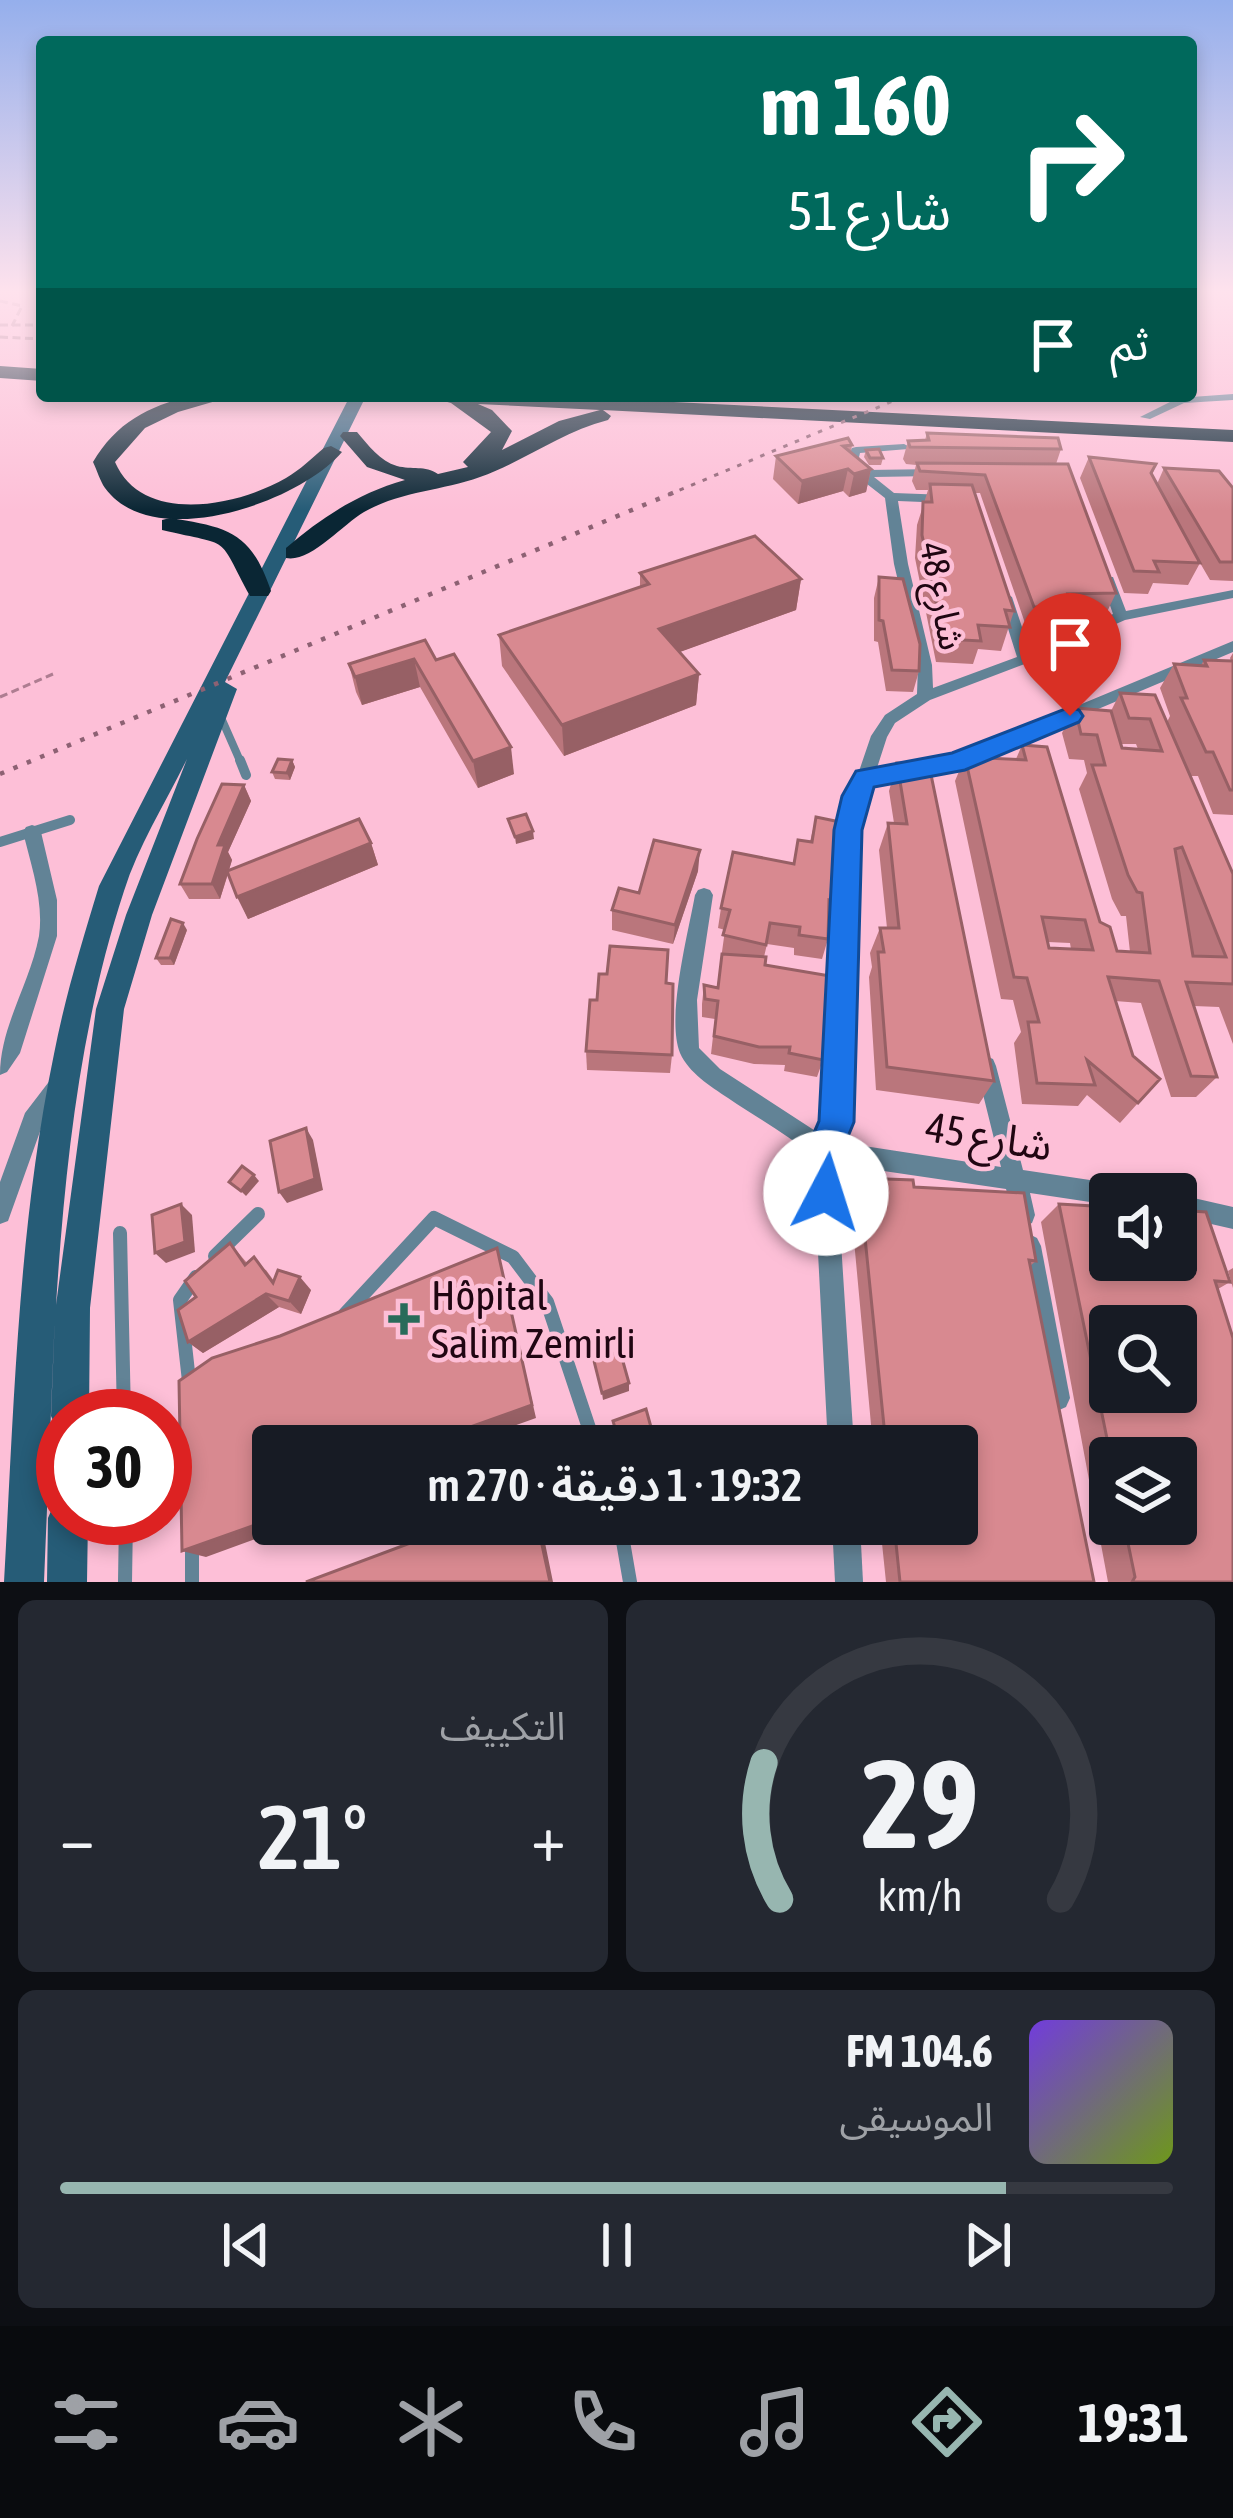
<!DOCTYPE html>
<html lang="ar">
<head>
<meta charset="utf-8">
<style>
	body { margin:0; font-family:"Asap Condensed","Noto Sans Arabic",sans-serif; background:#242831; color:#f1f3f6; direction:rtl; height:100vh; display:flex; flex-direction:column; font-size:45px; white-space:nowrap }
	* { box-sizing:border-box; margin:0 }
	p { font-size:39px; color:#9ea1a6 }
	.icon { flex:none; width:66px; height:66px; fill:none; stroke:currentColor; stroke-width:2; stroke-linecap:round; stroke-linejoin:round }
	.map { position:relative; height:1582px; overflow:hidden; direction:ltr }
	.side { display:flex; flex-direction:column; gap:18px; padding:18px; background:#0d0f14; flex:1 }
	.side>* { flex:none }
	.guide { position:absolute; left:36px; top:36px; width:1161px; height:366px; border-radius:12px; box-shadow:0 6px 18px #0003; direction:rtl; background:#00695c; color:#fff; overflow:hidden }
	.buttons { position:absolute; left:1089px; top:1173px; display:grid; gap:24px }
	.buttons a { display:grid; place-items:center; width:108px; height:108px; border-radius:12px; background:#171b24; box-shadow:0 6px 18px #0003; font-size:60px }
	.speed { position:absolute; left:36px; top:1389px; display:flex; gap:24px; font-size:60px; font-weight:700; text-align:center }
	.speed>* { display:grid; place-content:center; width:156px; height:156px; border-radius:50%; background:#171b24; box-shadow:0 6px 18px #0003; line-height:1 }
	.speed .limit { border:18px solid #d22; background:#fff; color:#111 }
	.pin { position:absolute; display:grid; place-items:center; width:102px; height:102px; color:#fff; margin:-123px -51px; border-radius:50% 50% 50% 0; rotate:-45deg; box-shadow:0 0 12px #0007 }
	.pin .icon { rotate:45deg }
	.me { position:absolute; width:132px; margin:-66px; rotate:5deg; stroke-linejoin:round; filter:drop-shadow(0 0 9px #0008) }
	.turn { display:flex; align-items:center; gap:42px; height:252px; padding:0 48px; font-size:54px }
	.turn .icon { width:156px; height:156px; stroke-width:2.5 }
	.turn b { display:block; font-size:84px; line-height:102px }
	.then { display:flex; align-items:center; height:114px; padding:0 48px; background:#0003; gap:24px; font-size:45px }
	.big { font-size:90px; font-weight:600; line-height:1.1 }
	.side .tile { flex:1; display:flex; flex-direction:column; justify-content:center; gap:18px; min-width:0; padding:0 42px; border-radius:18px; background:#242831 }
	.side .dial { align-items:center; gap:0 }
	.dial svg { height:312px; overflow:visible; fill:none; stroke:#363941; stroke-width:7; stroke-linecap:round; text-anchor:middle }
	.dial text { fill:#f1f3f6; stroke:none }
	.song { display:flex; align-items:center; gap:36px }
	.cover { width:144px; height:144px; border-radius:18px; background:linear-gradient(135deg,hsl(260 70% 55%),hsl(80 70% 35%)) }
	.played { height:12px; border-radius:6px; background:linear-gradient(90deg,#97b6b0 85%,#363941 85%) }
	.keys { display:flex; justify-content:space-around; direction:ltr }
	.heat { display:flex; justify-content:space-between; align-items:center; font-size:66px; direction:ltr }
	.side .tiles { flex:1; display:grid; gap:18px; grid-template-columns:1fr 1fr }
	.tile:last-child { grid-column:span 2 }
	.trip { position:absolute; left:252px; top:1425px; width:726px; height:120px; border-radius:12px; background:#171b24; box-shadow:0 6px 18px #0003; font-weight:600; line-height:120px; text-align:center; direction:rtl }
	.tab-bar { display:flex; height:192px; justify-content:space-around; align-items:center; background:#090b0e; color:#9ea1a6 }
	.tab-bar .icon { width:84px; height:84px }
	.tab-bar .selected { color:#97b6b0 }
	.tab-bar b { font-size:54px; color:#f1f3f6 }
	.map>svg:first-child { display:block }
	.lines { fill:none; stroke-linecap:round; stroke-linejoin:round }
	.path { stroke:#ae7d91; stroke-width:3; stroke-dasharray:8 4.5; stroke-linecap:butt }
	.lane-far2 { stroke:#628396; stroke-width:8 }
	.lane-far1 { stroke:#628396; stroke-width:10 }
	.lane { stroke:#628396; stroke-width:14 }
	.street { fill:#628396; fill-rule:evenodd }
	.secondary { fill:#265c77; fill-rule:evenodd }
	.highway { fill:#0a2634; fill-rule:evenodd }
	.rail-far1 { stroke:#8d6173; stroke-width:3; stroke-dasharray:4.5 8; stroke-linecap:butt }
	.rail { stroke:#8d6173; stroke-width:4.5; stroke-dasharray:4.5 10; stroke-linecap:butt }
	.wall { fill:#ba767c; fill-rule:evenodd }
	.shaded-wall { fill:#976065 }
	.building { fill:#d88990; stroke:#976065; stroke-width:3; fill-rule:evenodd }
	.route { fill:#1a73e8; stroke:#114b97; stroke-width:3 }
	.poi-dot { fill:#296b5a; stroke:#fdbfd7; stroke-width:4.5 }
	.labels { text-anchor:middle; dominant-baseline:central; stroke-width:9; stroke-linejoin:round; paint-order:stroke }
	.street-label { font-size:36px; fill:#200612; stroke:#fdbfd7 }
	.near-street-label { font-size:42px; fill:#200612; stroke:#fdbfd7 }
	.near-poi-label { font-size:42px; fill:#200612; stroke:#fdbfd7; text-anchor:start }
</style>
</head>
<body>
<div class="map">
<svg width="1233" height="1582" viewBox="0 0 1233 1582">
	<rect width="100%" height="100%" fill="#fdbfd7"/>
	<g class="lines">
		<g class="path">
			<path d="M0,301L22,306L12,326"/>
			<path d="M0,325H42"/>
			<path d="M0,337L42,339"/>
			<path d="M0,697L53,674"/>
		</g>
		<path class="lane-far2" d="M219,713L241,763"/>
		<g class="lane-far1">
			<path d="M240,760L246,775"/>
			<path d="M0,842L70,820"/>
		</g>
		<g class="lane">
			<path d="M120,1233L124,1416"/>
			<path d="M215,1256L258,1214"/>
			<path d="M345,1314L434,1218L513,1257L547,1302L595,1446"/>
			<path d="M189,1381L180,1300L196,1277"/>
			<path d="M620,1524L630,1582"/>
			<path d="M192,1542V1582"/>
			<path d="M125,1582L126,1518"/>
		</g>
		<g class="street">
			<path d="M1233,394V400L1184,403L1150,419L1140,417L1178,398Z"/>
			<path d="M904,444L910,447L908,449L860,453L859,457L866,470L937,469L939,472L933,476L874,477L894,493L947,495L953,499L947,503L898,501L908,564L932,665L933,688L1017,657L998,597L1000,594L1005,593L1012,597L1030,651L1113,614L1101,580L1103,577H1113L1126,611L1233,590V598L1125,620L1030,662L930,700L895,723L887,737L876,771L952,758L1233,641V652L961,767L871,784L857,830L847,1122L838,1142L1001,1167L976,1066L979,1059L986,1056L993,1059L996,1066L1023,1170L1110,1183L1118,1186L1121,1194H1110V1205L1030,1193L1035,1215L1032,1223L1024,1226L1016,1223L1006,1189L836,1164L854,1446H828L813,1156C787,1134 756,1117 728,1098C710,1086 689,1073 680,1053C666,1018 688,934 695,895L698,890L704,888L710,890L713,895L697,1000L699,1048L720,1069L820,1134L825,1122L839,830L871,736L885,715L917,694L918,665L894,564L885,498L858,477L847,457L852,448L856,447Z"/>
			<path d="M32,825L38,827L41,832L57,900V936L20,1053L7,1072L0,1075C0,1026 30,984 39,936C44,902 31,865 23,832L26,827Z"/>
			<path d="M58,1076L65,1079L68,1086L42,1126L8,1221L0,1224V1182L25,1113L51,1079Z"/>
			<path d="M1175,1194H1176L1233,1207V1229L1176,1216Z"/>
			<path d="M1029,1234L1037,1238L1041,1246L1070,1398L1066,1407L1057,1411L1048,1407L1044,1398L1017,1246L1021,1238Z"/>
			<path d="M832,1524H860L863,1582H835Z"/>
		</g>
		<g class="secondary">
			<path d="M350,396H366L225,682L237,689L152,915L124,1009L90,1308L89,1416H63V1432L57,1429L51,1416L55,1314L44,1582H4C14,1406 18,1227 54,1054C65,997 82,942 99,886ZM187,759L126,915L96,1009L56,1305C65,1166 80,1025 124,891C138,846 166,802 187,759Z"/>
			<path d="M63,1500V1518H88L87,1582H47L48,1518L54,1504Z"/>
		</g>
		<g class="highway">
			<path d="M0,366L42,369V381L0,378Z"/>
			<path d="M191,396H233L178,412L145,428L115,462C142,525 236,507 286,478C300,470 312,458 324,448L331,446L342,452C300,502 153,554 105,488C100,481 97,470 93,462C116,423 148,406 191,396Z"/>
			<path d="M425,396H553L1233,430V442L603,410L611,416L608,420C561,432 525,461 480,477C441,491 401,491 364,512C342,525 310,563 286,558V548C322,517 359,493 405,480L367,467L340,436L343,432H357C368,445 380,461 397,466C412,470 425,465 438,474L468,467L463,462L491,432L451,403ZM478,404L600,410L559,421L502,450L512,431L492,410Z"/>
			<path d="M170,518C228,527 251,532 271,591L268,596H250C216,533 234,547 162,530V520Z"/>
		</g>
		<path class="rail-far1" d="M668,495L905,396"/>
		<path class="rail" d="M0,774L675,492"/>
	</g>
	<g class="wall">
		<path d="M927,433L1061,449L1056,464L1116,593L1107,612H1072L1066,626H1026L980,493H974L1014,611L1001,651L978,649L973,664L936,662L915,558L917,525L928,490H916L912,481L916,465L906,464L903,459L908,441L925,440Z"/>
		<path d="M852,445L851,452L871,469L866,492L849,497L843,491L798,504L773,479L776,456Z"/>
		<path d="M866,450L883,458L881,465H869L864,457Z"/>
		<path d="M1089,457L1156,464L1152,475L1157,484L1164,468L1233,488V581L1210,580L1196,556L1200,563L1188,585L1153,583L1148,594L1124,593L1080,478Z"/>
		<path d="M640,573L801,579L796,610L679,652L699,674L696,705L564,756L502,666L499,635L640,587Z"/>
		<path d="M879,577L919,671L913,692L886,691L878,642L874,641V598Z"/>
		<path d="M1233,653V815L1213,814L1198,776H1190L1167,722L1170,716L1160,688L1174,664L1201,665L1204,660L1231,661L1230,658Z"/>
		<path d="M436,660L514,774L478,788L420,687L362,705L356,692L349,664Z"/>
		<path d="M1120,693L1155,695L1233,874V1044L1219,1007L1194,1006L1217,1077L1196,1097H1171L1141,1003L1115,1001L1138,1103L1120,1123L1087,1095L1078,1106L1022,1104L1014,1043L1021,1032L1013,1000L1001,999L955,781L965,757L1016,759L1022,745L1100,922L1117,951L1130,952L1126,916H1121L1112,899L1079,789L1087,773L1084,760L1069,759L1062,733L1075,708L1111,711ZM1121,744H1136L1138,749L1122,748ZM1048,942L1070,943L1071,949L1049,948Z"/>
		<path d="M292,760L295,767L290,780L275,779L272,772Z"/>
		<path d="M897,763L994,1081L979,1104L876,1090L869,977L872,967L870,953L880,928H887L879,850L888,823H894L889,791Z"/>
		<path d="M244,785L251,801L228,852L232,860L229,870L371,843L378,865L248,919L228,874L220,899H189L180,884Z"/>
		<path d="M816,817L833,901L829,916L828,939L822,959L794,955V948L767,944L764,957L765,965L823,1060L817,1077L784,1071L785,1065L754,1064L711,1054L715,1019L702,1017V1004L704,985L717,988L725,930L718,928L721,908L793,864L798,840L810,842Z"/>
		<path d="M698,871L673,944L612,930V910L639,893Z"/>
		<path d="M187,930L174,965H161L156,958Z"/>
		<path d="M607,974L666,983L672,1055L670,1073L587,1070L586,1051L597,1000Z"/>
		<path d="M859,1178L914,1187L1036,1261L1030,1266L1094,1582H886L880,1524H957V1446H873L850,1197Z"/>
		<path d="M1059,1204L1230,1282L1218,1289L1233,1582H1108L1041,1222ZM1110,1458L1176,1524H1110Z"/>
		<path d="M230,1243L247,1263L266,1270L274,1281L311,1290L301,1314L279,1307L203,1353L188,1342L196,1297Z"/>
		<path d="M1233,1268V1288L1228,1271Z"/>
	</g>
	<g class="shaded-wall">
		<path d="M848,469L843,491L798,504L802,481Z"/>
		<path d="M871,469L866,492L849,497L854,474Z"/>
		<path d="M801,579L796,610L658,660L659,629Z"/>
		<path d="M414,659L420,687L362,705L355,677Z"/>
		<path d="M699,674L696,705L564,756L562,725Z"/>
		<path d="M511,747L514,774L478,788L473,761Z"/>
		<path d="M292,760L295,767L290,780L287,773Z"/>
		<path d="M244,785L251,801L228,852L232,860L220,899L212,884L218,845Z"/>
		<path d="M533,831L534,839L516,844L515,837Z"/>
		<path d="M371,843L378,865L248,919L237,897Z"/>
		<path d="M700,850L698,871L673,944L675,925Z"/>
		<path d="M183,923L187,930L174,965L170,958Z"/>
		<path d="M306,1128L313,1140L323,1190L287,1203L279,1192Z"/>
		<path d="M254,1175L259,1181L246,1196L241,1191Z"/>
		<path d="M181,1204L192,1215L195,1252L166,1263L155,1253Z"/>
		<path d="M497,1248L536,1418L458,1446H417Z"/>
		<path d="M300,1277L311,1290L301,1314L289,1301Z"/>
		<path d="M266,1294L279,1307L203,1353L188,1342Z"/>
		<path d="M629,1383V1391L603,1400L602,1393Z"/>
		<path d="M654,1438L653,1444L646,1446H632Z"/>
		<path d="M273,1497V1524H291V1526L206,1557L182,1551Z"/>
		<path d="M371,1524H393L380,1529Z"/>
		<path d="M557,1524H579L544,1538L553,1582H550L539,1531Z"/>
	</g>
	<g class="building">
		<path d="M927,433L1058,438L1061,449L910,447L908,441L929,440Z"/>
		<path d="M848,438L852,445L843,446L871,469L854,474L848,469L802,481L776,456Z"/>
		<path d="M879,449L883,458H870L866,450Z"/>
		<path d="M1089,457L1156,464L1151,473L1200,563L1154,561L1159,572L1134,571Z"/>
		<path d="M917,463L1068,464L1116,593L1068,594L1074,607H1034L985,475L920,471Z"/>
		<path d="M1164,468L1219,471L1233,488V562H1220Z"/>
		<path d="M930,484L972,485L1014,611L1005,610L1010,627L978,625L981,641L944,639L922,535L923,502H932Z"/>
		<path d="M755,536L801,579L659,629L699,674L562,725L499,635L649,584L640,573Z"/>
		<path d="M879,577L903,579L920,644L919,671L892,670L883,621L879,620Z"/>
		<path d="M425,640L436,660L454,654L511,747L473,761L414,659L355,677L349,664Z"/>
		<path d="M1204,660L1233,661V790H1230L1213,752H1206L1181,698H1187L1174,664L1207,666Z"/>
		<path d="M1120,693L1155,695L1233,874V984L1186,982L1217,1077L1191,1076L1159,981L1108,977L1133,1056L1160,1079L1138,1103L1087,1060L1095,1085L1037,1083L1028,1022H1039L1027,978L1014,977L965,757L1026,760L1022,745L1047,747L1100,922L1110,927L1117,951L1150,953L1142,893L1137,892L1128,875L1092,765H1105L1097,735L1081,734L1075,708L1111,711L1122,748L1162,751L1150,719L1129,718ZM1182,847L1226,957L1193,956L1175,849ZM1042,917L1085,920L1093,950L1049,948Z"/>
		<path d="M278,759L292,760L287,773L272,772Z"/>
		<path d="M897,763L929,765L994,1081L887,1067L878,952H884L880,928H899L888,823L907,824Z"/>
		<path d="M222,784L244,785L218,845H225L212,884H180L197,839Z"/>
		<path d="M526,814L533,831L515,837L508,819Z"/>
		<path d="M816,817L840,822L833,901L829,900L828,939L799,935L800,927L770,923L766,945L723,935L730,910L721,908L733,852L794,864L798,840L812,842Z"/>
		<path d="M359,819L371,843L237,897L227,871Z"/>
		<path d="M654,840L700,850L675,925L612,910L619,888L639,893Z"/>
		<path d="M171,919L183,923L170,958H156Z"/>
		<path d="M610,946L668,950L666,983L673,984L672,1055L586,1051L590,1000H597L599,974H607Z"/>
		<path d="M722,954L766,957L765,965L830,976L823,1060L789,1053L790,1047H759L714,1036L718,1001L705,999L704,985L718,988Z"/>
		<path d="M306,1128L315,1179L279,1192L270,1141Z"/>
		<path d="M242,1166L254,1175L241,1191L229,1182Z"/>
		<path d="M859,1178L913,1180L914,1187L1024,1193L1036,1261L1029,1260L1094,1582H900L894,1524H957V1446H886Z"/>
		<path d="M181,1204L185,1242L155,1253L152,1215Z"/>
		<path d="M1059,1204L1110,1207V1260H1176V1210L1206,1212L1230,1282L1215,1281L1233,1338V1582H1132L1135,1577L1124,1524H1176V1458H1111ZM1110,1326H1176V1392H1110Z"/>
		<path d="M230,1243L245,1265L254,1257L273,1283L278,1270L300,1277L289,1301L266,1294L188,1342L178,1310L196,1297L185,1281Z"/>
		<path d="M497,1248L532,1405L417,1446H273V1497L271,1498L272,1519L182,1551L179,1381L212,1358L280,1336Z"/>
		<path d="M620,1351L629,1383L602,1393L594,1361Z"/>
		<path d="M646,1409L654,1438L632,1446H620L613,1421Z"/>
		<path d="M461,1524H557L539,1531L550,1582H306Z"/>
	</g>
	<linearGradient id="sky" x2="0" y2="1"><stop stop-color="#95afec"/><stop offset="0.57" stop-color="#fee2ed"/><stop offset="1" stop-color="#fee2ed" stop-opacity="0"/></linearGradient>
	<rect width="1233" height="511" fill="url(#sky)"/>
	<path class="route" d="M1070,707L1079,710L1083,716L1079,722L965,770L874,787L862,830L854,1122L842,1151L845,1193L840,1206L826,1211L813,1206C801,1176 806,1149 819,1121L834,830L842,796L856,771L952,753Z"/>
	<path class="poi-dot" d="M398 1301h12v12h12v12h-12v12h-12v-12h-12v-12h12z"/>
	<g class="labels">
		<g class="street-label">
			<text transform="translate(943 596) rotate(79)">شارع 48</text>
		</g>
		<g class="near-street-label">
			<text transform="translate(989 1136) rotate(9)">شارع 45</text>
		</g>
		<g class="near-poi-label">
			<text x="431" y="1295">Hôpital<tspan x="431" dy="48">Salim Zemirli</tspan></text>
		</g>
	</g>
</svg>
<div class="buttons">
<a><svg class="icon" aria-label="sound" viewBox="0 0 24 24"><path d="M4 9h4l5-4v14l-5-4H4zM17 9q2 3 0 6"/></svg></a>
<a><svg class="icon" aria-label="search" viewBox="0 0 24 24"><circle cx="10" cy="10" r="6"/><path d="M15 15l6 6"/></svg></a>
<a><svg class="icon" aria-label="layers" viewBox="0 0 24 24"><path d="M12 4l9 5-9 5-9-5zM3 14l9 5 9-5"/></svg></a>
</div>
<div class="speed"><div class="limit">30</div></div>
<div class="pin" style="left:1070px;top:716px;background:#d93025"><svg class="icon" aria-label="arrive" viewBox="0 0 24 24"><path d="M6 21V4h12l-3 4 3 4H6"/></svg></div>
<svg class="me" style="left:826px;top:1193px" viewBox="-20 -20 40 40"><circle r="19" fill="#fff"/><path d="M0-13L10 11 0 6-10 11z" fill="#1a73e8"/></svg>
<div class="trip">19:32 · 1 دقيقة · 270 m</div>
<div class="guide">
<div class="turn"><svg class="icon" aria-label="right" viewBox="0 0 24 24"><path d="M7 20v-9h11M14 6l5 5-5 5"/></svg><div><b>160 m</b>شارع 51</div></div>
<div class="then">ثم<svg class="icon" aria-label="arrive" viewBox="0 0 24 24"><path d="M6 21V4h12l-3 4 3 4H6"/></svg></div>
</div>
</div>
<section class="side">
<div class="tiles">
<div class="tile dial"><svg viewBox="0 0 100 80">
<path d="M14 69A42 42 0 1 1 86 69"/>
<path d="M14 69A42 42 0 0 1 10 34" stroke="#97b6b0"/>
<text x="50" y="56" font-size="32" font-weight="700">29</text>
<text x="50" y="72" font-size="11">km/h</text>
</svg></div>
<div class="tile"><p>التكييف</p>
<div class="heat"><a>−</a><b class="big">21°</b><a>+</a></div>
</div>
<div class="tile">
<div class="song"><i class="cover"></i><div><b>104.6 FM</b><p>الموسيقى</p></div></div>
<div class="played"></div>
<div class="keys"><svg class="icon" aria-label="previous" viewBox="0 0 24 24"><path d="M18 5L8 12l10 7zM5 5v14"/></svg><svg class="icon" aria-label="pause" viewBox="0 0 24 24"><path d="M8 5v14M16 5v14"/></svg><svg class="icon" aria-label="next" viewBox="0 0 24 24"><path d="M6 5l10 7-10 7zM19 5v14"/></svg></div>
</div>
</div>
</section>
<nav class="tab-bar">
<b>19:31</b>
<svg class="icon selected" aria-label="directions" viewBox="0 0 24 24"><path d="M12 3l9 9-9 9-9-9zM9 14v-3h6M13 9l2 2-2 2"/></svg>
<svg class="icon" aria-label="music" viewBox="0 0 24 24"><path d="M9 18V5l10-2v13"/><circle cx="6" cy="18" r="3"/><circle cx="16" cy="16" r="3"/></svg>
<svg class="icon" aria-label="phone" viewBox="0 0 24 24"><path d="M5 4h4l2 5-3 2q2 4 5 5l2-3 5 2v4C11 20 4 13 5 4z"/></svg>
<svg class="icon" aria-label="climate" viewBox="0 0 24 24"><path d="M12 3v18M4 7l16 10M4 17L20 7"/></svg>
<svg class="icon" aria-label="car" viewBox="0 0 24 24"><path d="M5 17H2v-5l4-1 3-4h7l3 4 3 1v5h-3M9 17h6M6 11h13"/><circle cx="7" cy="17" r="2"/><circle cx="17" cy="17" r="2"/></svg>
<svg class="icon" aria-label="filters" viewBox="0 0 24 24"><path d="M4 7h16M4 17h16"/><circle cx="9" cy="7" r="2"/><circle cx="15" cy="17" r="2"/></svg>
</nav>
</body>
</html>
